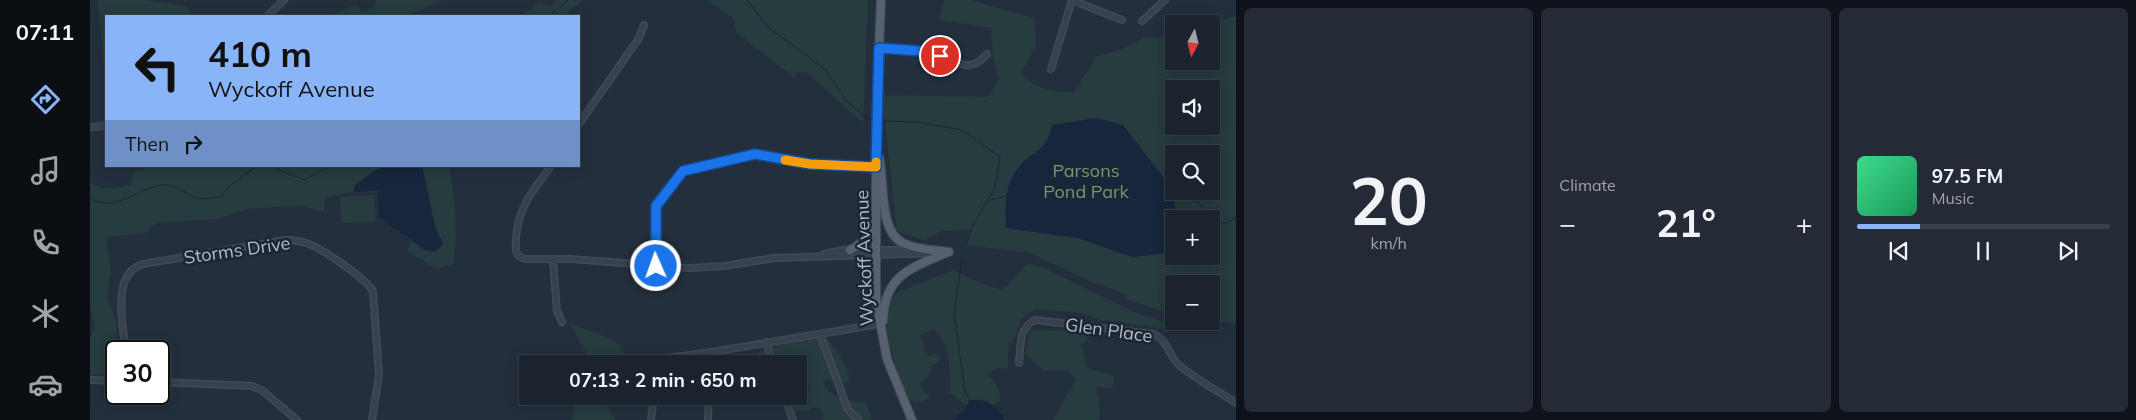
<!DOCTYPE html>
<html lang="en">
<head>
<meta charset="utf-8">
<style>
	body { margin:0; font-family:Mulish,sans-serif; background:#242b36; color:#f1f3f6; height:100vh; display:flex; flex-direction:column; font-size:19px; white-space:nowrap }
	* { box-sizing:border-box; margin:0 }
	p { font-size:16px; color:#a0a4aa }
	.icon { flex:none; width:28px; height:28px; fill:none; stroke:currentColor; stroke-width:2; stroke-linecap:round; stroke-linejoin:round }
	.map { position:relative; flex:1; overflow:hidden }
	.sheet { display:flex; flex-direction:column; gap:8px; padding:8px; background:#0f1319; width:900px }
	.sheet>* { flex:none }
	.banner { position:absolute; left:15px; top:15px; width:475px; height:152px; border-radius:0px; box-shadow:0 2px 12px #0003,0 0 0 1px #39404a; background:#8ab4f8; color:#111; overflow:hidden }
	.needle { width:32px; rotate:187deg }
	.controls { position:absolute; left:1075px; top:15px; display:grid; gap:10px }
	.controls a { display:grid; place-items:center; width:55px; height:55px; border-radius:0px; background:#1b232e; box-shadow:0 2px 12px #0003,0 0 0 1px #39404a; font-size:25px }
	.speed { position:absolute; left:15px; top:340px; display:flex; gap:10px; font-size:25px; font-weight:700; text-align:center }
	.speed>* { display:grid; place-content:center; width:65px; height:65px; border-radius:50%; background:#1b232e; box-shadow:0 2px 12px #0003,0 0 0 1px #39404a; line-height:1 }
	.speed .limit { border:2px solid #111; border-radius:8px; background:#fff; color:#111 }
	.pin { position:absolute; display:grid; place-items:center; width:42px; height:42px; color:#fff; margin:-21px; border:2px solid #fff; border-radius:50%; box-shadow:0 1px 5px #0007 }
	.me { position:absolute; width:55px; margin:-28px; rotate:358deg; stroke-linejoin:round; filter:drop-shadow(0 0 4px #0008) }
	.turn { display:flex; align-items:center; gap:18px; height:105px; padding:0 20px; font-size:22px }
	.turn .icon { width:65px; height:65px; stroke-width:2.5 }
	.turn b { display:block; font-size:35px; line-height:42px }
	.then { display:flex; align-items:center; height:48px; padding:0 20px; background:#0003; gap:10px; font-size:19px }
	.big { font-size:38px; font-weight:700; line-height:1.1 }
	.sheet .tile { flex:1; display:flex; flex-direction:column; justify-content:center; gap:8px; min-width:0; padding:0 18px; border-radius:8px; background:#242b36 }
	.sheet .dial { align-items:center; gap:0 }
	.dial b { font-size:65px; line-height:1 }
	.song { display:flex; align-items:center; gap:15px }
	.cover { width:60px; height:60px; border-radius:8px; background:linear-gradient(135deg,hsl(150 70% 55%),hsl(150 70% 35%)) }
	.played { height:5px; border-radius:2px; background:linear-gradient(90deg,#8ab4f8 25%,#39404a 25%) }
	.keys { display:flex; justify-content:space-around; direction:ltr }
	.heat { display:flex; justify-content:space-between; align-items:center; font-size:28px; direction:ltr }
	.sheet .tiles { flex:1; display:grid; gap:8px; grid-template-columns:repeat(3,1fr) }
	.trip { position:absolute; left:429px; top:355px; width:288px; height:50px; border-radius:0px; background:#1b232e; box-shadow:0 2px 12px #0003,0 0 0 1px #39404a; font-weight:700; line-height:50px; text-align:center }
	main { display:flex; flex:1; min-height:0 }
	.menu { display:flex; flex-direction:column; width:90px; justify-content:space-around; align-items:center; background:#0b0e12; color:#a0a4aa }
	.menu .icon { width:35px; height:35px }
	.menu .on { color:#8ab4f8 }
	.menu b { font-size:22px; color:#f1f3f6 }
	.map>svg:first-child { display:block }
	.green { fill:#263c3f; fill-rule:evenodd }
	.water { fill:#17263c }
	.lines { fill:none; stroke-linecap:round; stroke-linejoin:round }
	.stream { stroke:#17263c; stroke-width:1 }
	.minor-casing { stroke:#414a57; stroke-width:8 }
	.tertiary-casing { stroke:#414a57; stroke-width:8 }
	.primary-casing { stroke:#414a57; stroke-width:10 }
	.minor { stroke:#38414e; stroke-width:5 }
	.tertiary { stroke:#38414e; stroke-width:5.5 }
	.primary { stroke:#56606e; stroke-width:8 }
	.route-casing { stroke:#114b97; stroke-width:12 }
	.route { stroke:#1a73e8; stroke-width:9 }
	.slow { stroke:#f59e0b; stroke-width:9 }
	.labels { text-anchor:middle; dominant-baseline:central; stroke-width:5; stroke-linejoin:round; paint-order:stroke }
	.park-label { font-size:18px; fill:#6b9a76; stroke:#1d2633 }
	.street-label { font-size:18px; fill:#b4bcc9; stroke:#1d2633 }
</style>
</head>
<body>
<main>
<nav class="menu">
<b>07:11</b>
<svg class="icon on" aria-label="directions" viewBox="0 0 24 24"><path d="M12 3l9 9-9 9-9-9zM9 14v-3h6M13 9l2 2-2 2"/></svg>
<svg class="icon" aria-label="music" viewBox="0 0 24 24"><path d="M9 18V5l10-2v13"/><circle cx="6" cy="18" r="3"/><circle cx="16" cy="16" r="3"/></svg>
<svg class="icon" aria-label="phone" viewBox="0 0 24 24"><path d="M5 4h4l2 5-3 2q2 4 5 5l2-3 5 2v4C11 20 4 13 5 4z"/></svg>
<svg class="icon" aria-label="climate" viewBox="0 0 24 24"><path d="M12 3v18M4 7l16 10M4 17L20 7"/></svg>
<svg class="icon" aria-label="car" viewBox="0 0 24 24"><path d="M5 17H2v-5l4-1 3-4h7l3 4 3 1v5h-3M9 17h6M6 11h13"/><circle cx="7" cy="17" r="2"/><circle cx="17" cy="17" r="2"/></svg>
</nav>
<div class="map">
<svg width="1146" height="420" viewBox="0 0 1146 420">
	<rect width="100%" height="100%" fill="#242f3e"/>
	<g class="green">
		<path d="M8,0H56L95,6L104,16H16L15,79Z"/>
		<path d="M285,0H351L318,16H238L266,5L273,13L286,4Z"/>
		<path d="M466,0H493L474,16H432L448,3L461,6Z"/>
		<path d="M617,0H778L773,123L718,73L705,72L706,79L646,32L644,19Z"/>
		<path d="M854,0H880L944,18L946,46L931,73C952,92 957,91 984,92L1002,64L1004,57L1033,49L1054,37L1071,38L1084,34V61H1121V24H1119L1146,16V323L1121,320V284H1084V315L1036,299L1034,294L1009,283H1004L940,253L876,245L880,230L852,231L834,240L807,231L792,95L898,97L909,79L903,56L901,28L849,20ZM1084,89H1121V126H1084ZM1084,154H1121V191H1084ZM1084,219H1121V256H1084Z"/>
		<path d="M87,166H297L284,171L264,186V192L235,198L234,212L212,206L180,207L154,210L126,219L65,223L56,233L16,237L21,270L17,296L27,327L26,375H0V337L4,330V318L0,308V182C11,192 26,188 40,185L45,170Z"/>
		<path d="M332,166H359C365,199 368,231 363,264L346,269L317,251L322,240L335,250L352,244L345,226Z"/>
		<path d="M284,195L286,222L251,223L250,197Z"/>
		<path d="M938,263L956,269L1048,314L1085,325L1084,330L1013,320L984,312L945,309L931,320L925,337L918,347V369L908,368L898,374L906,384L911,400L902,405L895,399L879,400L877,406L860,393C860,371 861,346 844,329L830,335L837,356L847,354L851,360L840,367L842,372L829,384L841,399L825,403L814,393L804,360L797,330L798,303L808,292L863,270L893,284L913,290Z"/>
		<path d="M480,323L522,339L533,348V356L513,364H491L496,352Z"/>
		<path d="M940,330L991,331L1000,336L991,346L998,368L1024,376L1023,388L1006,387L1010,409L1009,420H963L986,380L980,371L953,370L936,354Z"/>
		<path d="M736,338L746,349L760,375L757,382L751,383L733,379C735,398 760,401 776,403L782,420H732L734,414L730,408L724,407L719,411L699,412L696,406L699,400L718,392L719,385L713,373L708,374V364H668L666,358L669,352L702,341Z"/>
		<path d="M484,396H511L526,420H482Z"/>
	</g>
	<g class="water">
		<path d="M1007,118L1033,125L1084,191L1086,219H1084V236L1078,253L1042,257L987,238L916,228C915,207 914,187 927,169C943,148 955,156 962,125Z"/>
		<path d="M297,166H332L345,226L353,244L345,252L335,250L289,217L288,190L264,192V186L284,171Z"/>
		<path d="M879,400C897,399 906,405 915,420H863L876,408Z"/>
	</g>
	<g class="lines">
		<g class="stream">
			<path d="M657,0L679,28L735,69L757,102L776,117L782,119"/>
			<path d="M459,16L478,0"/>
			<path d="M789,121L827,122L872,130L910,157L905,188L882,227L876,245"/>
			<path d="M180,166L214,180L239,166"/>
			<path d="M0,198C22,213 49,189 71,185C84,182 95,194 107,198C114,200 124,197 131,197L138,187L167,166"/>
			<path d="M901,200L916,196"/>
			<path d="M1085,200L1106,201L1132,223L1140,222L1146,216"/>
			<path d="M872,260L864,313L875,392L879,399"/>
		</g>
		<defs>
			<g id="minor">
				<path d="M982,0L1032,20"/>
				<path d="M1052,21L1075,0"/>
				<path d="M789,48C805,49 821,49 837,52C859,56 878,78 897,54"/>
				<path d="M961,69L982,0"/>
				<path d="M489,124L549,38L554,25"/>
				<path d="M461,166C443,190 427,209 426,240C425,249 425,256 435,259H481L598,268L635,266L684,258L848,253"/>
				<path d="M734,254L753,250H827"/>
				<path d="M463,260L467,311L472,322"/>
				<path d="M566,266V206L593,171L665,154L720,164L786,167"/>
				<path d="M730,334L758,410L768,419"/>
				<path d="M676,342L683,364"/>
				<path d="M35,351C34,324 20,274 53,264L195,240C203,240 211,241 219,244C234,250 275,278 283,291L289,375L282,420"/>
				<path d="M929,363C931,347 928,328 945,320L1063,334C1080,342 1077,355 1090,366C1107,380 1128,391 1146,403"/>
				<path d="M533,364L622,352L789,324"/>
				<path d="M621,364L622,352"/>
				<path d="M0,380L26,381"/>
				<path d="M69,382L162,386L173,391L207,420"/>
				<path d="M694,396L703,420"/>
				<path d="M561,420L564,396"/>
				<path d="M618,420L619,396"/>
			</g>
			<g id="tertiary">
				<path d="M177,16L194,0"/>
				<path d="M0,127L16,126"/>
			</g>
			<g id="primary">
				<path d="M791,0L786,124V300L797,359L822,420"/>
				<path d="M789,157C795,181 788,231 813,243C827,250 845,250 859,252"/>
				<path d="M760,250C774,243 779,234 786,220"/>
				<path d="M793,321C794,275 821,268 858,252"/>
			</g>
		</defs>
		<use href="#minor" class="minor-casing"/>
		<use href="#tertiary" class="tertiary-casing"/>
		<use href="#primary" class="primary-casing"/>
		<use href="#minor" class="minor"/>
		<use href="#tertiary" class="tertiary"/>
		<use href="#primary" class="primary"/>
	</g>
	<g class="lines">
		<defs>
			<path id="route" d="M566,266V206L593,171L665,154L720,164L786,167L789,48L831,51L850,56"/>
		</defs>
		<use href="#route" class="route-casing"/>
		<use href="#route" class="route"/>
		<path class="slow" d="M695,160L720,164L786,167V162"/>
	</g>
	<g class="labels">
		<g class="park-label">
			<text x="996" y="170">Parsons<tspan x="996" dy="21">Pond Park</tspan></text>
		</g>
		<g class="street-label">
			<text transform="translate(147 250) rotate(-8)">Storms Drive</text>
			<text transform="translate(774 258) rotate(-92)">Wyckoff Avenue</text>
			<text transform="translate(1019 330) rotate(8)">Glen Place</text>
		</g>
	</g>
</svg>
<div class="controls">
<a><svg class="needle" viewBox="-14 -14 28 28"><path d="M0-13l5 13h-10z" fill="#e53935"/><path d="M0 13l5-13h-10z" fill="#a0a4aa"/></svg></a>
<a><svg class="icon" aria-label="sound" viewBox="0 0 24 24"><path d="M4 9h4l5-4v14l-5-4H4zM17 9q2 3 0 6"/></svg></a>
<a><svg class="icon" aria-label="search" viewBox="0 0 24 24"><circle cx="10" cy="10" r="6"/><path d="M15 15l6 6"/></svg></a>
<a>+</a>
<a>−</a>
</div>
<div class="speed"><div class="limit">30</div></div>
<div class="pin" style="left:850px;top:56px;background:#d93025"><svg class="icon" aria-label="arrive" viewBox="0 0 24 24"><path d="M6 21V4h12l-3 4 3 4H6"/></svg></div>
<svg class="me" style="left:566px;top:266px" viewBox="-20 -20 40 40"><circle r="17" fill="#1a73e8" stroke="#fff" stroke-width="3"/><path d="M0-11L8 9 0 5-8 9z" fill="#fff"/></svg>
<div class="trip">07:13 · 2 min · 650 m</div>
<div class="banner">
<div class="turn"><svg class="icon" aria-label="left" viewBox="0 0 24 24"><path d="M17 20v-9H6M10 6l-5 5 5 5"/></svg><div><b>410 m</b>Wyckoff Avenue</div></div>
<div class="then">Then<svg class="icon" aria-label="right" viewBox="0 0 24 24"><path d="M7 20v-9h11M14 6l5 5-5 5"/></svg></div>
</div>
</div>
<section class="sheet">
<div class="tiles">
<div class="tile dial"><b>20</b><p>km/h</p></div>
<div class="tile"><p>Climate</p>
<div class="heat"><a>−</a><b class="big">21°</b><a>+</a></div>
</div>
<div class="tile">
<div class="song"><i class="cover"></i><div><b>97.5 FM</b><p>Music</p></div></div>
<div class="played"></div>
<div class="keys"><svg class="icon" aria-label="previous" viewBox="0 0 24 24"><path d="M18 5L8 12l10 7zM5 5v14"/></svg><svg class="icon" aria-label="pause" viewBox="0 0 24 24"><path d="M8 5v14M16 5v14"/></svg><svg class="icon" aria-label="next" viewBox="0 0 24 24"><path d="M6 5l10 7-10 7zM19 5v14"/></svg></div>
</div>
</div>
</section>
</main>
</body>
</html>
